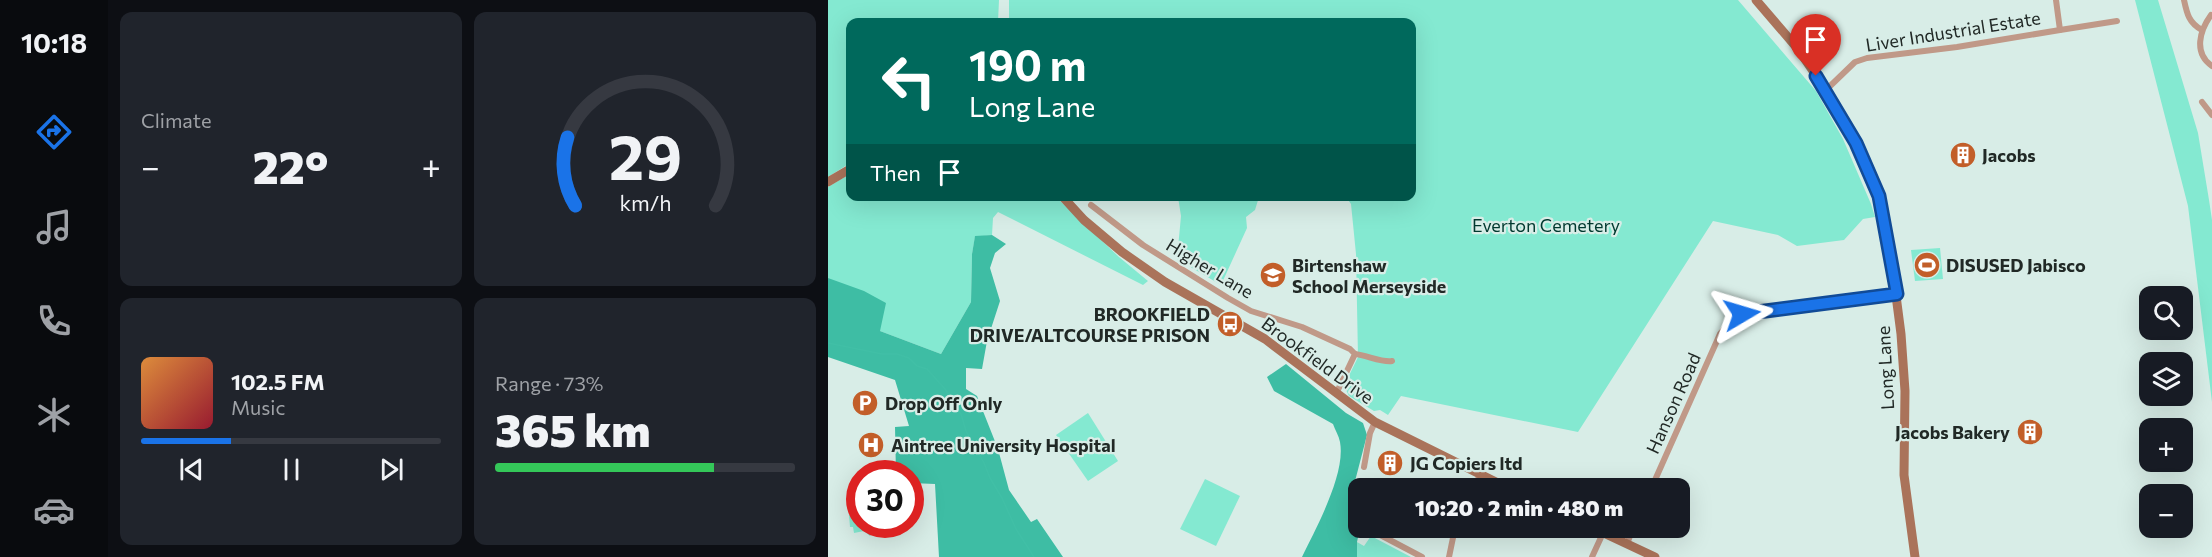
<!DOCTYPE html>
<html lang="en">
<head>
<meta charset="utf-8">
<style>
	body { margin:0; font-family:Commissioner,sans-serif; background:#20242c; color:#f1f3f6; height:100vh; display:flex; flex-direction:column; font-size:22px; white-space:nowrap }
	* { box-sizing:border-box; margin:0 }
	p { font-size:20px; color:#9ea1a6 }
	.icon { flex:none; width:33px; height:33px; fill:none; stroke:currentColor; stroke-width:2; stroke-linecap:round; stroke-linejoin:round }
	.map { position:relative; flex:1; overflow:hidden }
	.drawer { display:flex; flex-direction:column; gap:12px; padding:12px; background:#0d0f14; width:720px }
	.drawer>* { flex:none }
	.guide { position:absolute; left:18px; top:18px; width:570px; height:183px; border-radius:12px; box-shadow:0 6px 24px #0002; background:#00695c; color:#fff; overflow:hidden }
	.fabs { position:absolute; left:1311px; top:286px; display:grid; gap:12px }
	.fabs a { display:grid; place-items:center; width:54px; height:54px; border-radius:12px; background:#171b24; box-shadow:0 6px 24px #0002; font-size:30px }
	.speed { position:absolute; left:18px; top:460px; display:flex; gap:12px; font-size:30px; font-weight:700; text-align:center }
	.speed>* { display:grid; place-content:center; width:78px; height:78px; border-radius:50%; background:#171b24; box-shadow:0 6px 24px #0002; line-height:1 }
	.speed .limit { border:9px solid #d22; background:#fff; color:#111 }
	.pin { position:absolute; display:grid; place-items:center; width:51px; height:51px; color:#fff; margin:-62px -26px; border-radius:50% 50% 50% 0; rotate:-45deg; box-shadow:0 0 6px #0007 }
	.pin .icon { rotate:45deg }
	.me { position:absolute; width:66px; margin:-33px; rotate:83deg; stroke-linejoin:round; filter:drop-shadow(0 0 4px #0008) }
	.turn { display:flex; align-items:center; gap:21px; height:126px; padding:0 24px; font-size:27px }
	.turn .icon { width:78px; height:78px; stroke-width:2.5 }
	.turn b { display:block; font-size:42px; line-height:51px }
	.then { display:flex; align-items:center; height:57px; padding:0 24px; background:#0003; gap:12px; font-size:22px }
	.big { font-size:45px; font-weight:800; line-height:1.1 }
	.drawer .widget { flex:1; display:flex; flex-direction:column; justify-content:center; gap:9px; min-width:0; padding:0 21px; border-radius:12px; background:#20242c }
	.drawer .dial { align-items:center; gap:0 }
	.dial svg { height:156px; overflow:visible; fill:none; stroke:#363941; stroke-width:7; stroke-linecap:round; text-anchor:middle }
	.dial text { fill:#f1f3f6; stroke:none }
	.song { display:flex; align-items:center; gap:18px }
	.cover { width:72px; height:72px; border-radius:9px; background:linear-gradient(135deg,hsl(30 70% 55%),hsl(350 70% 35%)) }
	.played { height:6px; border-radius:3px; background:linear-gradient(90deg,#1a73e8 30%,#363941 30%) }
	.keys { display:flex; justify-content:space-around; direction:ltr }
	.heat { display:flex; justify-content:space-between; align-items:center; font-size:33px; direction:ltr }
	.charge { height:9px; border-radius:4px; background:linear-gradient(90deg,#34c759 73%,#363941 0) }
	.drawer .tiles { flex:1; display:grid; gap:12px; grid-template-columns:repeat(2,1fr) }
	.trip { position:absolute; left:520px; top:478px; width:342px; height:60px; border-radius:12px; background:#171b24; box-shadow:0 6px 24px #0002; font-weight:800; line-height:60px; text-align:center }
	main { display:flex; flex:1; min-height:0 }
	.tab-bar { display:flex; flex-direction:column; width:108px; justify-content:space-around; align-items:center; background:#090b0e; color:#9ea1a6 }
	.tab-bar .icon { width:42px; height:42px }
	.tab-bar .current { color:#1a73e8 }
	.tab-bar b { font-size:27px; color:#f1f3f6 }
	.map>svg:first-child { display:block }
	.green { fill:#84e9d1 }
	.forest { fill:#3ebda4 }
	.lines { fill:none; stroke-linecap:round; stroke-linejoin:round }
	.stream { stroke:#41bfa6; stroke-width:1.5 }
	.street { stroke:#c09988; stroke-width:6 }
	.secondary { stroke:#aa735a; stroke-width:9 }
	.route-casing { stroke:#114b97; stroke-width:15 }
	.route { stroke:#1a73e8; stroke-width:10 }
	.labels { text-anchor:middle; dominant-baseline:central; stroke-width:4.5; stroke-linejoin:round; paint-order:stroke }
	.street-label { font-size:18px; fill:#212926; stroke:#d8ede7 }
	.poi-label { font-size:18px; font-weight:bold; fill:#212926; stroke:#d8ede7; text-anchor:start }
	.park-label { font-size:18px; fill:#00392f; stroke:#d8ede7 }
</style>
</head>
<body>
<main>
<nav class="tab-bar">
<b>10:18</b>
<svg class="icon current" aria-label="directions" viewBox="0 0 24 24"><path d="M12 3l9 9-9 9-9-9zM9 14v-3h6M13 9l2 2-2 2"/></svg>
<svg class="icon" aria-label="music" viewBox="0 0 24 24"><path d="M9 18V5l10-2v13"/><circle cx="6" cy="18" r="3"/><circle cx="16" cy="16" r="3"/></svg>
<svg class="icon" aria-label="phone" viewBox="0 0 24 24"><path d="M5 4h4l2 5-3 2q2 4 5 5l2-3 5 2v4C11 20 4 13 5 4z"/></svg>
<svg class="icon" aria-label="climate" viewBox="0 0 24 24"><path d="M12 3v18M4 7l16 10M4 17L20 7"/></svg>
<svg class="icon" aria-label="car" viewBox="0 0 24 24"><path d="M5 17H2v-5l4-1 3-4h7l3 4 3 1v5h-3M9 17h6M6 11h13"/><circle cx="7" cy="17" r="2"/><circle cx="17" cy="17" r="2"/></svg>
</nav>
<section class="drawer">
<div class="tiles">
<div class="widget"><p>Climate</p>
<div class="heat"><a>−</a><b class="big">22°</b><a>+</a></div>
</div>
<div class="widget dial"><svg viewBox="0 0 100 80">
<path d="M14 69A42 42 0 1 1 86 69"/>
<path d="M14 69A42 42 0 0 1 10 34" stroke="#1a73e8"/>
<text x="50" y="56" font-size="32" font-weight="700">29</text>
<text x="50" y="72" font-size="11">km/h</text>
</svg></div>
<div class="widget">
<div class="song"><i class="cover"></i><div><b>102.5 FM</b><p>Music</p></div></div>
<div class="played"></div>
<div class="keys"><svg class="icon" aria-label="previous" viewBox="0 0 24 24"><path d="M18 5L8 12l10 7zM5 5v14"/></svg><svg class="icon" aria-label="pause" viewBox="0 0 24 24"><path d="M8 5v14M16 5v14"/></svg><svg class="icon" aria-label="next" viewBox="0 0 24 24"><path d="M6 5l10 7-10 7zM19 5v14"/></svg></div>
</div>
<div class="widget"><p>Range · 73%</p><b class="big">365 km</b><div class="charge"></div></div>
</div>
</section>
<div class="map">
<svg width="1384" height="557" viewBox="0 0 1384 557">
	<rect width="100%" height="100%" fill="#d8ede7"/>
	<g class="green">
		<path d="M0,0H171L170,22H22V163L0,177Z"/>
		<path d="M181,0H910L988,91L1015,139L1043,204L1047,217L1035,219L1016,240L969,246L950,235L885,221L750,432L573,396L560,415L552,410L546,411L521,396L516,386L530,357L528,254L523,204L518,197L584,196V22H181Z"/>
		<path d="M1307,0H1330L1370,133L1381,200L1384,220V402L1360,206Z"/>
		<path d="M22,174V196L228,197L291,257L320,281L315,285L170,212L165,218L164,235L147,237L144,254L143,302L113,354L52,331L0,278V187Z"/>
		<path d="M350,197H431L427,210L418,217L419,228L393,285L349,259L353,216Z"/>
		<path d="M1112,248L1115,279L1087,281L1083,250Z"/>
		<path d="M260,413L290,461L260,481L228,435Z"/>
		<path d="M377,479L412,496L388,546L352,529Z"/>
		<path d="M31,504L32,525H44V533L42,536L36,531L26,533L25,527H22L21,515H23L25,505Z"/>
		<path d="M543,536L583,557H529V542L536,546Z"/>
	</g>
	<g class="forest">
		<path d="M164,235L178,244L167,253L162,268L172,301L159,341L154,369L138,368V389L149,396L170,449L181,490L203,522L209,519L235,557H111L107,484L83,483L82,474H68L67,427L81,426L67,380L0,357V278L36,291L58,303L52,331L113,354L143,302L144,254L147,236Z"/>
		<path d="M458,364L518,413L535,423L539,435L526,485L540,487L531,489L532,528L529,542V557H474C488,528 518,474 512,442C511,436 507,430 505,424L446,391L439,377Z"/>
	</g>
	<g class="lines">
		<path class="stream" d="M0,343L54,354H69L81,358L89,366L99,369L117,389L133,414L138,431L156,463L162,478L174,498L188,529L206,557"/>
		<g class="street">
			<path d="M1356,0C1359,14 1361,23 1374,30"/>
			<path d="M1383,15C1372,30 1365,53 1384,66"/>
			<path d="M1232,30L1289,21"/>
			<path d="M998,90L1027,62L1039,58L1129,47L1232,30L1228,0"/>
			<path d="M1374,102L1384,115"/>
			<path d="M263,205L315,245L400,298L423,311L474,327L522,349L527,354L508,394"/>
			<path d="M527,354C538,355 555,363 564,361"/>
			<path d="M536,467L542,433L547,422"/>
			<path d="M645,489L652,475"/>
			<path d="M823,489L892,334L905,318L913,314L1069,294"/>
			<path d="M539,528L594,557"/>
			<path d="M799,544L805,528"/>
			<path d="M621,557L627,528"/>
			<path d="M764,557L775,533"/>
		</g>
		<g class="secondary">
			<path d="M928,0L970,49L998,90L1028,143L1051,196L1063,257L1073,334L1077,391L1076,475L1087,557"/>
			<path d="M0,182L22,169"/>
			<path d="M234,196L256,220L294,252L337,282L437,339L547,422L682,489"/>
			<path d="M765,528L827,557"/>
		</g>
	</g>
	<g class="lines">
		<defs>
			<path id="route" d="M914,314L1069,294L1051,196L1028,143L988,76"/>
		</defs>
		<use href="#route" class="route-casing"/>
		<use href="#route" class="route"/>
	</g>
	<defs>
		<symbol id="building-disc" viewBox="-11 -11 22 22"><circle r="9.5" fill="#c25e29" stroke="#d8ede7"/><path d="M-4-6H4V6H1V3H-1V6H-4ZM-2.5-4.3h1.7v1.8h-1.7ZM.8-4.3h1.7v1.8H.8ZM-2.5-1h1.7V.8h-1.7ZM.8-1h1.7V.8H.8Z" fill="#fff"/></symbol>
		<symbol id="stadium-disc" viewBox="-11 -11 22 22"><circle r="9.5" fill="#c25e29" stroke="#d8ede7"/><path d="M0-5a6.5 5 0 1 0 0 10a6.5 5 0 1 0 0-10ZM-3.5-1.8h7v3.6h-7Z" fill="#fff"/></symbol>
		<symbol id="school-disc" viewBox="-11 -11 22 22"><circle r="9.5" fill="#c25e29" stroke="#d8ede7"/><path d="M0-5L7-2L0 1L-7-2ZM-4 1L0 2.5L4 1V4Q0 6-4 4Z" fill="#fff"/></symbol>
		<symbol id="bus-disc" viewBox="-11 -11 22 22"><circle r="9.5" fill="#c25e29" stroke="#d8ede7"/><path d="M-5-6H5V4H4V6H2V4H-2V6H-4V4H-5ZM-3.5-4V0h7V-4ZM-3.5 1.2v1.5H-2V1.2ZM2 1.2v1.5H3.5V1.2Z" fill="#fff"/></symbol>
		<symbol id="parking-disc" viewBox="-11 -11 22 22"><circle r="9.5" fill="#c25e29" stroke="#d8ede7"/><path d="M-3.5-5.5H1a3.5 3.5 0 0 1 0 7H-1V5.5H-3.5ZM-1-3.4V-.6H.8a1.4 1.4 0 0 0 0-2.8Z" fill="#fff"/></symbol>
		<symbol id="hospital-disc" viewBox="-11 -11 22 22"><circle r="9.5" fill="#c25e29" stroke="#d8ede7"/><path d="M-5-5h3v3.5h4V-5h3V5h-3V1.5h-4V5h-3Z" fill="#fff"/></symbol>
	</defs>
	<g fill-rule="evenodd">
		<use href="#building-disc" x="1120" y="140" width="30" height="30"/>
		<use href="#stadium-disc" x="1084" y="250" width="30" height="30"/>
		<use href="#school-disc" x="430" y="260" width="30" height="30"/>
		<use href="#bus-disc" x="387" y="309" width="30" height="30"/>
		<use href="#parking-disc" x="22" y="388" width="30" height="30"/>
		<use href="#building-disc" x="1187" y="417" width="30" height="30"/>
		<use href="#hospital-disc" x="28" y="430" width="30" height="30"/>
		<use href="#building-disc" x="547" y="448" width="30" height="30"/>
	</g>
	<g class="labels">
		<g class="street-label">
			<text transform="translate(1125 31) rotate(-9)">Liver Industrial Estate</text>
			<text transform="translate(382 268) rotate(31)">Higher Lane</text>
			<text transform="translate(490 360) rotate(36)">Brookfield Drive</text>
			<text transform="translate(1057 368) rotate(-93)">Long Lane</text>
			<text transform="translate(845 403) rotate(-66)">Hanson Road</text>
		</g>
		<g class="poi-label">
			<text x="1154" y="155">Jacobs</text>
			<text x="464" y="265">Birtenshaw<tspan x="464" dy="21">School Merseyside</tspan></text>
			<text x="1118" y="265">DISUSED Jabisco</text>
			<text x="382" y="314" text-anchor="end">BROOKFIELD<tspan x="382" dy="21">DRIVE/ALTCOURSE PRISON</tspan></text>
			<text x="57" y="403">Drop Off Only</text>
			<text x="1182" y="432" text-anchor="end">Jacobs Bakery</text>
			<text x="63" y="445">Aintree University Hospital</text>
			<text x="582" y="463">JG Copiers ltd</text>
		</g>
		<g class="park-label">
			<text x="718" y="225">Everton Cemetery</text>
		</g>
	</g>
</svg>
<div class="fabs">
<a><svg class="icon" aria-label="search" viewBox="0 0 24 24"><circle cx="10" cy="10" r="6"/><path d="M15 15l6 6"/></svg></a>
<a><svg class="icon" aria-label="layers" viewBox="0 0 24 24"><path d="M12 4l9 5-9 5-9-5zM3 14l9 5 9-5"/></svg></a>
<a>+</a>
<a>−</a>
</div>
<div class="speed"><div class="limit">30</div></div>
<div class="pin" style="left:988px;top:76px;background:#d93025"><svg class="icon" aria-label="arrive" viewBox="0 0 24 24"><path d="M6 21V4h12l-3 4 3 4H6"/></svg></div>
<svg class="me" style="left:914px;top:314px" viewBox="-20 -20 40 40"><path d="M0-17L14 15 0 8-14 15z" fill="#1a73e8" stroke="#fff" stroke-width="4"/></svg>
<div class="trip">10:20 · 2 min · 480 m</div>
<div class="guide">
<div class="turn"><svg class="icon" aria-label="left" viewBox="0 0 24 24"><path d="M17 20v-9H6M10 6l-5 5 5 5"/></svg><div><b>190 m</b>Long Lane</div></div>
<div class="then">Then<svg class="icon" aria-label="arrive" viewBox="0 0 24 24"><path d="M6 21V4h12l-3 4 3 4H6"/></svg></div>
</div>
</div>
</main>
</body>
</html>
